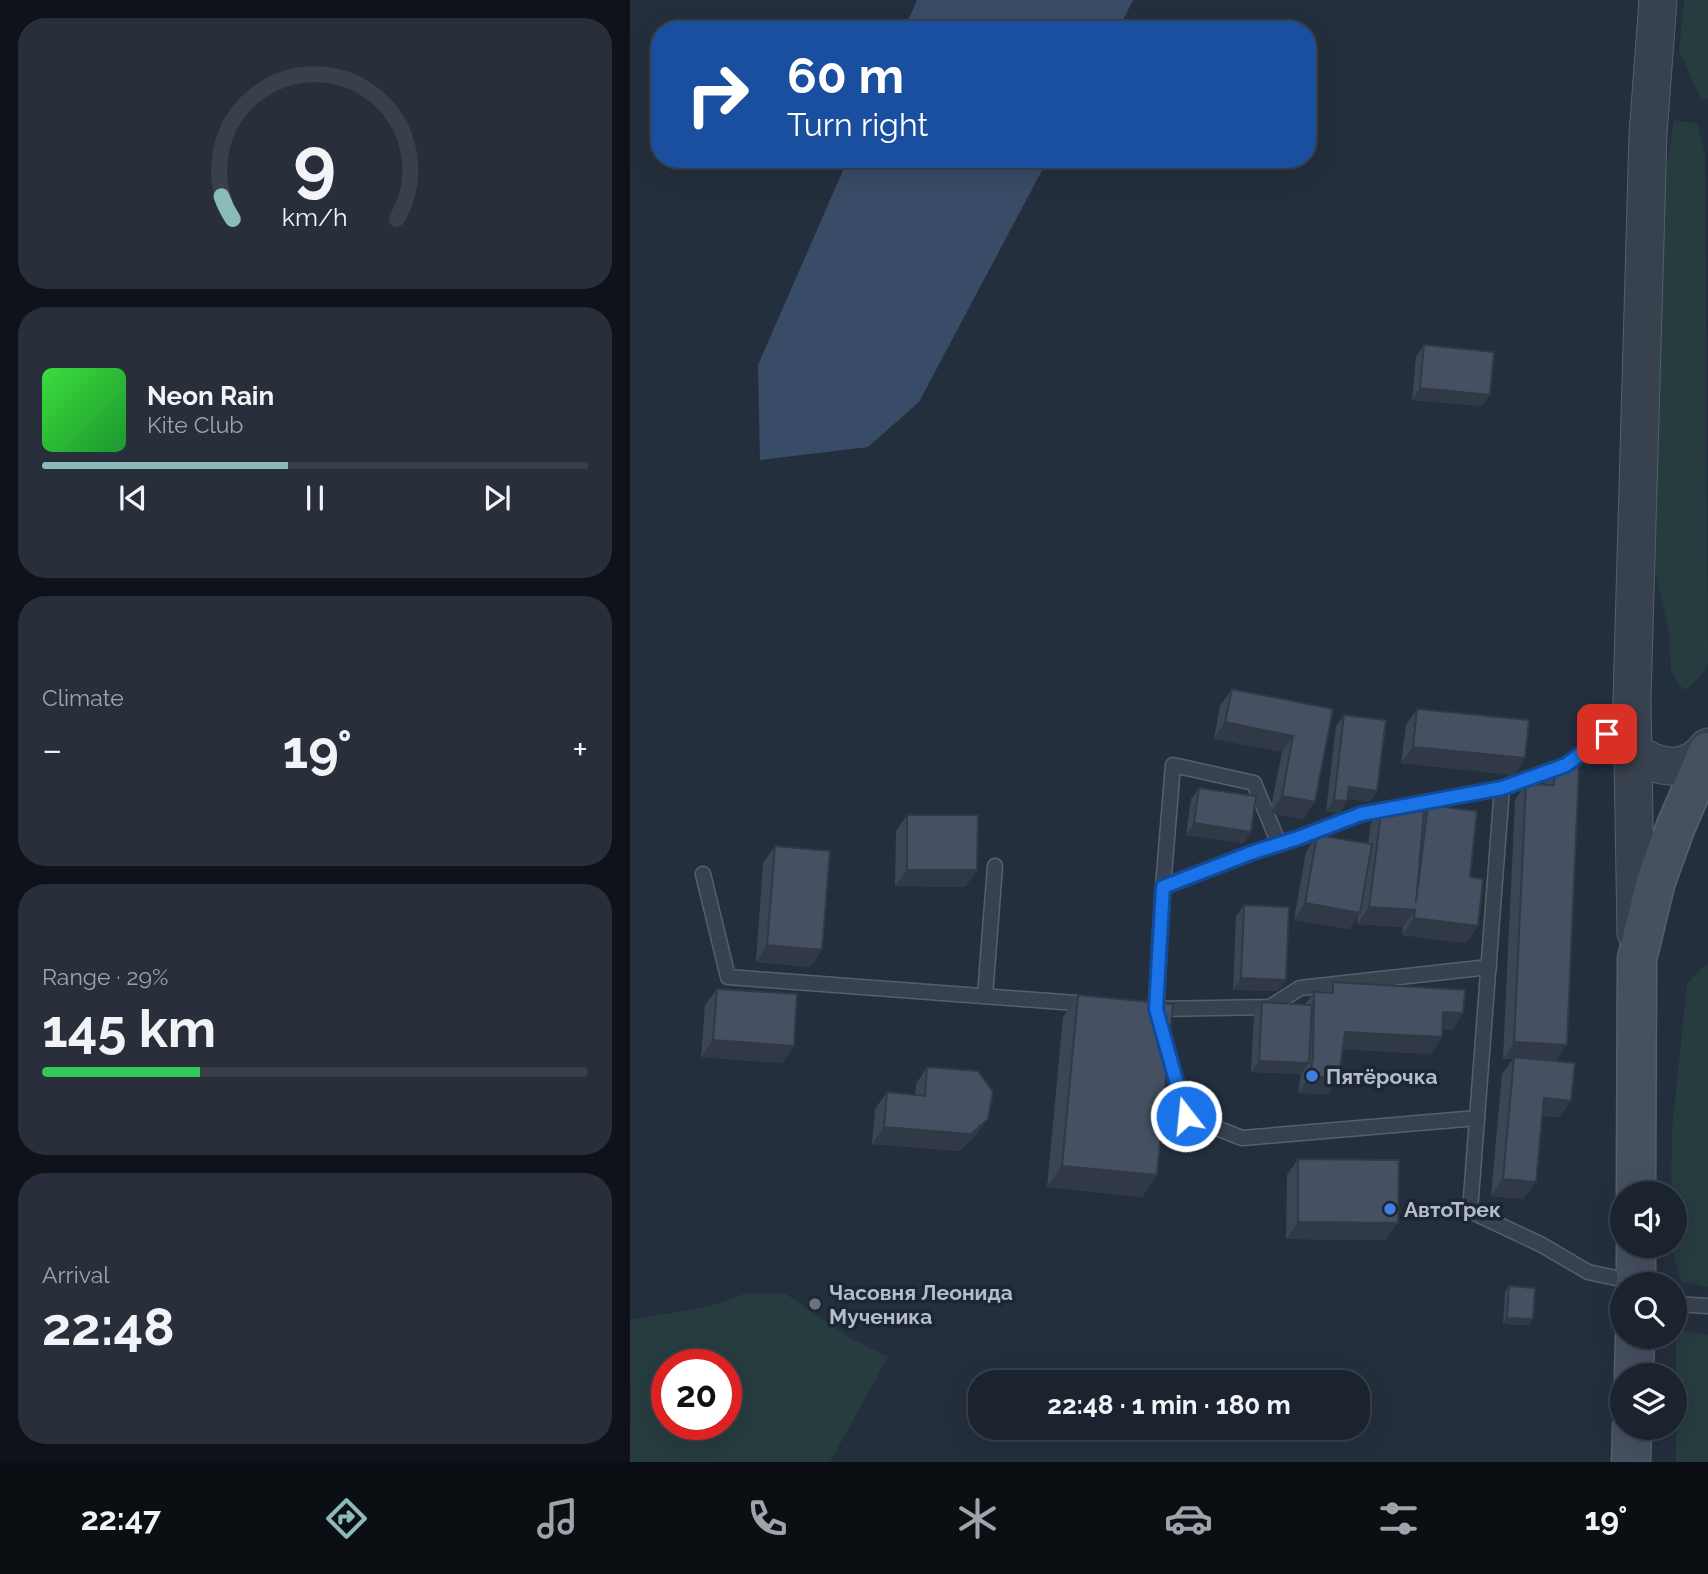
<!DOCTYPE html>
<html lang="en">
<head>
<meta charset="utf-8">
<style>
	body { margin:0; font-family:Raleway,sans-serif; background:#282f3a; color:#f1f3f6; height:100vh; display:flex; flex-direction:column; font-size:26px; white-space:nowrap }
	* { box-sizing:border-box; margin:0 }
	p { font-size:23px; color:#a0a4aa }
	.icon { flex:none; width:38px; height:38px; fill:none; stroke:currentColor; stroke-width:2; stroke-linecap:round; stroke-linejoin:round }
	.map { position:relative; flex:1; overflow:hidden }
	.details { display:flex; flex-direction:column; gap:18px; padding:18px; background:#0f1319; width:630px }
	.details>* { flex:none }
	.banner { position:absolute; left:21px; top:21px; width:665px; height:147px; border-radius:28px; box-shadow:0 7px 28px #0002,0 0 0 2px #39404a; background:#1a4fa0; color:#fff; overflow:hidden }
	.buttons { position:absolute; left:980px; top:1181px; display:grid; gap:14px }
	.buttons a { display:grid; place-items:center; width:77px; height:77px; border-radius:50%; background:#1b232e; box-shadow:0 7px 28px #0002,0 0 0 2px #39404a; font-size:35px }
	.speed { position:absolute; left:21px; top:1349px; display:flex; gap:14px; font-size:35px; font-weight:700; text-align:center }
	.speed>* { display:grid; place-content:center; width:91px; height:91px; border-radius:50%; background:#1b232e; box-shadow:0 7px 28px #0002,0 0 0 2px #39404a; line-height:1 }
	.speed .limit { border:10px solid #d22; background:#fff; color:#111 }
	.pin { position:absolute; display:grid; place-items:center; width:60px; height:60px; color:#fff; margin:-30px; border-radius:14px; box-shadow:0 4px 10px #0006 }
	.me { position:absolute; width:77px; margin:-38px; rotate:344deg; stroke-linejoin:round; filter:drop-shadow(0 0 5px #0008) }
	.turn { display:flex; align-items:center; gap:24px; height:147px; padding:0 21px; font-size:32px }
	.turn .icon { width:91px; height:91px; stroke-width:2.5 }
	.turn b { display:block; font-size:49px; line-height:60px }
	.big { font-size:52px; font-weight:700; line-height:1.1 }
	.details .widget { flex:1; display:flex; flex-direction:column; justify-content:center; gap:10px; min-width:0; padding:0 24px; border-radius:28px; background:#282f3a }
	.details .dial { align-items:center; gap:0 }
	.dial svg { height:182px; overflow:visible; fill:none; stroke:#39404a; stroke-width:7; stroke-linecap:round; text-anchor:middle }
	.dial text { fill:#f1f3f6; stroke:none }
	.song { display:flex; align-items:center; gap:21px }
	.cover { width:84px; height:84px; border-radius:10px; background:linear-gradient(135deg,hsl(120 70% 55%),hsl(130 70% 35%)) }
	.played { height:7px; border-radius:4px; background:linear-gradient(90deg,#8bbbb9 45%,#39404a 45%) }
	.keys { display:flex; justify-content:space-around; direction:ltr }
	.heat { display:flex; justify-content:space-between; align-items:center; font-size:38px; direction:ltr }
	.charge { height:10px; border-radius:5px; background:linear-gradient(90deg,#34c759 29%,#39404a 0) }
	.trip { position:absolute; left:338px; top:1370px; width:402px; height:70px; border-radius:28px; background:#1b232e; box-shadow:0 7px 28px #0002,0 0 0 2px #39404a; font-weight:700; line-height:70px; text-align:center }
	.tabs { display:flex; height:112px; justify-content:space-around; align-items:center; background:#0b0e12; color:#a0a4aa }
	.tabs .icon { width:49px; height:49px }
	.tabs .on { color:#8bbbb9 }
	.tabs b { font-size:32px; color:#f1f3f6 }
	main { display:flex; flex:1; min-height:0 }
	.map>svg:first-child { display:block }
	.green { fill:#263c3f; fill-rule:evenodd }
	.water { fill:#394c67 }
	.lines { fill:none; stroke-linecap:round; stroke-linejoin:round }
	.service-casing { stroke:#565f6c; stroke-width:17 }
	.tertiary-casing { stroke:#565f6c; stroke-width:39 }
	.secondary-casing { stroke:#565f6c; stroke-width:41 }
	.service { stroke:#38414e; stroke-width:14 }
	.tertiary { stroke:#38414e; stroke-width:37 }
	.secondary { stroke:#465061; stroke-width:38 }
	.wall { fill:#3b4654 }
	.shaded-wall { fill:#303945 }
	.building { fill:#455162; stroke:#303945; stroke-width:2 }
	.route-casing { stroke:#114b97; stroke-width:18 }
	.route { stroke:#1a73e8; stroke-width:12 }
	.shop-dot { fill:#3f7fe0; stroke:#1d2633; stroke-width:2.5 }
	.worship-dot { fill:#6b7280; stroke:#1d2633; stroke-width:2.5 }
	.labels { text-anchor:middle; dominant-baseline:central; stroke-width:7; stroke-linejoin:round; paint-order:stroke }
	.poi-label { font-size:21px; font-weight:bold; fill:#b4bcc9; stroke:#1d2633; text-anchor:start }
</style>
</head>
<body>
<main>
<section class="details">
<div class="widget dial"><svg viewBox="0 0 100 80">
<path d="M14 69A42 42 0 1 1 86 69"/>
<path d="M14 69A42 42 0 0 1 9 59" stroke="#8bbbb9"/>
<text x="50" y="56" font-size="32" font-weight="700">9</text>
<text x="50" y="72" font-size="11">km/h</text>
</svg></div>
<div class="widget">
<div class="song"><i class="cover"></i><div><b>Neon Rain</b><p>Kite Club</p></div></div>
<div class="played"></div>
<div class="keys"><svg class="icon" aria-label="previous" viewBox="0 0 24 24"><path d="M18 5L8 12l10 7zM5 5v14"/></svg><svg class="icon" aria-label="pause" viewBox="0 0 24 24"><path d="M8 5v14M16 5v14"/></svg><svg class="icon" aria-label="next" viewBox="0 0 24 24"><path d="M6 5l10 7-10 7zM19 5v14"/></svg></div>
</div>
<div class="widget"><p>Climate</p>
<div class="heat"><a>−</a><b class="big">19°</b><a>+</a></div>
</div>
<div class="widget"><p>Range · 29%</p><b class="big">145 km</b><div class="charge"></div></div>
<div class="widget"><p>Arrival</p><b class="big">22:48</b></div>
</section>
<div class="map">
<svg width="1078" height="1462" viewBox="0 0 1078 1462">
	<rect width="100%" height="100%" fill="#242f3e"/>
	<g class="green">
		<path d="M1054,0H1078V99H1071L1049,50Z"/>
		<path d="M1044,120L1067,124L1075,153L1078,664L1075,670L1055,691L1045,679L1041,670L1039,633L1025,570L1033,192Z"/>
		<path d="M1078,962V1287L1051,1281L1041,1247L1045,1246V1194L1041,1193L1042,1130L1057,984Z"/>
		<path d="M117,1293L156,1294L220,1338L258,1357L200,1462H0V1320L77,1307ZM96,1365V1424H37V1365Z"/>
		<path d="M1046,1330L1078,1335V1462H1046Z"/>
	</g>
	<g class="water">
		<path d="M287,0H503L488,30H274Z"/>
		<path d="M218,159H418L289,402L238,447L130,460L128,365Z"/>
	</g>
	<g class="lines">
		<defs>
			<g id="service">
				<path d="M872,788L840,1211L912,1245L958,1272L1004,1282"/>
				<path d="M649,844L624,783L543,765L533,887L621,853L668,838L731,814L872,788L936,765L977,734"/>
				<path d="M73,874L98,977L459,1004"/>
				<path d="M533,887L526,1009L640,1007L670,988L859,967"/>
				<path d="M355,996L365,866"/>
				<path d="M533,1035L556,1116L612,1138L847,1118"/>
				<path d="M1045,1304L1078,1306"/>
			</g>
			<g id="tertiary">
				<path d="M1003,751C1028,769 1057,775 1078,747"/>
				<path d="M1006,933L1002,700L1018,134L1028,0"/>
			</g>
			<g id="secondary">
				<path d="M1006,1194L1007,959L1026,881L1046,826L1078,752"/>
				<path d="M1006,1284V1246"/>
				<path d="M1004,1376L1005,1337"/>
				<path d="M1001,1462L1002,1428"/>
			</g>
		</defs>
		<use href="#service" class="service-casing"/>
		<use href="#tertiary" class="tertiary-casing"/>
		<use href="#secondary" class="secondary-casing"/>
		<use href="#service" class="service"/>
		<use href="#tertiary" class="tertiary"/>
		<use href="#secondary" class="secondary"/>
	</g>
	<g class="wall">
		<path d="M794,345L852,406L782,400L786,357Z"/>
		<path d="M602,689L703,709L673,819L640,813L652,752L584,739L590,706Z"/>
		<path d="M787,709L895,758L884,775L771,763L776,725Z"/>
		<path d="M714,715L747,791L739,802L718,799L709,813L696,811L706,726Z"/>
		<path d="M925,766V1061L929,1117L912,1116L894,1199L861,1196L872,1074L883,1059H873L885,800L896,784L913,785Z"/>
		<path d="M569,788L621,832L613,843L556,835L561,799Z"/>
		<path d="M798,805L840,877L848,926L836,943L772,935L773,927L727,924L728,916L719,929L664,920L676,852L687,835L738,844L741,823L752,806L793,812Z"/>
		<path d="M277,815L347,870L335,887L265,886L266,831Z"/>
		<path d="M145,846L192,950L180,967L126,962L133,863Z"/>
		<path d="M614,905L648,991L603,990L606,916Z"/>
		<path d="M703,982L833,1013L822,1030L812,1029V1037L800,1054L713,1049L709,1078L698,1094L668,1093L671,1074L621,1072L624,1013L632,1002L675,1004L684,992L696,993Z"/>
		<path d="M87,989L164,1046L152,1063L71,1057L75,1005Z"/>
		<path d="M448,995L527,1175L512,1197L417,1187L433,1017Z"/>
		<path d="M297,1067L358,1119L346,1135L329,1151L242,1144L245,1109L257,1092L285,1095L286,1084Z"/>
		<path d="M668,1159L756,1240L656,1239L657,1175Z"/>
		<path d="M879,1286L899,1325L873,1324L875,1292Z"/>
	</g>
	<g class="shaded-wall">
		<path d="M790,388L860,395L852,406L782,400Z"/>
		<path d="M595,722L663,736L652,752L584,739Z"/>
		<path d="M783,747L895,758L884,775L771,763Z"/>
		<path d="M719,787L747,791L739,802L711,798Z"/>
		<path d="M652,796L685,802L673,819L640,813Z"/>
		<path d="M704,800L717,801L709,813L696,811Z"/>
		<path d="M564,823L621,832L613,843L556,835Z"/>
		<path d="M277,870H347L335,887L265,886Z"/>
		<path d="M675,903L730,913L719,929L664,920Z"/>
		<path d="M739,907L785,910L773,927L727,924Z"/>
		<path d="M784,918L848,926L836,943L772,935Z"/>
		<path d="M137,945L192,950L180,967L126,962Z"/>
		<path d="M611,978L656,980L648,991L603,990Z"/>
		<path d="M813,1012L833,1013L822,1030L801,1029Z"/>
		<path d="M715,1032L812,1037L800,1054L704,1048Z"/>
		<path d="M83,1040L164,1046L152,1063L71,1057Z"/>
		<path d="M884,1042L937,1045L925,1062L884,1057L883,1059H873Z"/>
		<path d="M629,1061L679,1063L671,1074L621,1072Z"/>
		<path d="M680,1076L709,1078L698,1094L668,1093Z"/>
		<path d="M914,1098L941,1101L929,1117L902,1115Z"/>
		<path d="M358,1119L346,1135L329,1151L242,1144L254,1127Z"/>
		<path d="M432,1166L527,1175L512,1197L417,1187Z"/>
		<path d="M873,1179L906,1182L894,1199L861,1196Z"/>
		<path d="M668,1222L768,1223L756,1240L656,1239Z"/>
		<path d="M877,1318L903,1319L899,1325L873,1324Z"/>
	</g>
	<g class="building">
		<path d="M794,345L864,352L860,395L790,388Z"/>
		<path d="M602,689L703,709L685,802L652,796L663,736L595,722Z"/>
		<path d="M787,709L899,720L895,758L783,747Z"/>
		<path d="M714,715L756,720L747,791L719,787L717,801L704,800Z"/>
		<path d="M925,766L949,768L937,1045L884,1042L896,784L924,785Z"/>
		<path d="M569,788L626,796L621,832L564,823Z"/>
		<path d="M798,805L847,811L840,877L853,879L848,926L784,918L785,910L739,907L752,806L794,812L786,902Z"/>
		<path d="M277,815H348L347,870H277Z"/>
		<path d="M687,835L742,844L730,913L675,903Z"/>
		<path d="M145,846L200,851L192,950L137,945Z"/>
		<path d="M614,905L659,907L656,980L611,978Z"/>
		<path d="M703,982L835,990L833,1013L813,1012L812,1037L715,1032L709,1078L680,1076L683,1058L684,992L703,993Z"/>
		<path d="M87,989L167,994L164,1046L83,1040Z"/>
		<path d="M448,995L543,1004L527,1175L432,1166Z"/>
		<path d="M632,1002L682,1005L679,1063L629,1061Z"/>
		<path d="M884,1057L945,1063L941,1101L914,1098L906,1182L873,1179Z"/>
		<path d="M297,1067L348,1071L363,1092L358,1119L341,1134L254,1127L257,1092L295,1096Z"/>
		<path d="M668,1159L769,1160L768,1223L668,1222Z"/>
		<path d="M879,1286L905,1288L903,1319L877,1318Z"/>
	</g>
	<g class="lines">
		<defs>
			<path id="route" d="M556,1116L526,1009L533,887L621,853L668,838L731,814L872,788L936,765L977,734"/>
		</defs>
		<use href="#route" class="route-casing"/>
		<use href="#route" class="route"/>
	</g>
	<g class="shop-dot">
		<circle cx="682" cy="1076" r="7"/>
		<circle cx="760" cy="1209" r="7"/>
	</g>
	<circle class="worship-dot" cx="185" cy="1304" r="7"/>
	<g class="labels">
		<g class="poi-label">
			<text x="696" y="1076">Пятёрочка</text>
			<text x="774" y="1209">АвтоТрек</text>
			<text x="199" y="1292">Часовня Леонида<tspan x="199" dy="24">Мученика</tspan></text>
		</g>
	</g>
</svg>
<div class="buttons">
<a><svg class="icon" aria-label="sound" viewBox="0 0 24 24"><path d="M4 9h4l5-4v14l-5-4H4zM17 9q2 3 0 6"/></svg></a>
<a><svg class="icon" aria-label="search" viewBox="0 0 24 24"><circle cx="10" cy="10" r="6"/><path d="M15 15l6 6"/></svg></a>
<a><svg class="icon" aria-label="layers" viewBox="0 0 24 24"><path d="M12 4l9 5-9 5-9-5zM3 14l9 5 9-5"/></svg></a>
</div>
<div class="speed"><div class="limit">20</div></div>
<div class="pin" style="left:977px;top:734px;background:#d93025"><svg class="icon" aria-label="arrive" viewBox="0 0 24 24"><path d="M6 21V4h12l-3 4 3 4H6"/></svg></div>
<svg class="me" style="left:556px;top:1116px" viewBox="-20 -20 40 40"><circle r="17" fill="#1a73e8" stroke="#fff" stroke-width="3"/><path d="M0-11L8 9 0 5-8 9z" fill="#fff"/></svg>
<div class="trip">22:48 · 1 min · 180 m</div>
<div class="banner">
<div class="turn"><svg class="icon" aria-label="right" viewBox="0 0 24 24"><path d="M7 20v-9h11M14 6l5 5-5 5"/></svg><div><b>60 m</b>Turn right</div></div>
</div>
</div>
</main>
<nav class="tabs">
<b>22:47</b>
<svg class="icon on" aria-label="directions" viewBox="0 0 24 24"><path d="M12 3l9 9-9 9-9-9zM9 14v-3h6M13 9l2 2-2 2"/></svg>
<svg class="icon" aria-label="music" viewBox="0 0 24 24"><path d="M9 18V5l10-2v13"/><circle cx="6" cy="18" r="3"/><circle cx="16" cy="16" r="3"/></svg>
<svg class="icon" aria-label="phone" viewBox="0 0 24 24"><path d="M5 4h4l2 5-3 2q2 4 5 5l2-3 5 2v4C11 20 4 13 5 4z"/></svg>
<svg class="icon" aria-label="climate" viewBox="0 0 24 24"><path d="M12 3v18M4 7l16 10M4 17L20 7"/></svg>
<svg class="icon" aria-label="car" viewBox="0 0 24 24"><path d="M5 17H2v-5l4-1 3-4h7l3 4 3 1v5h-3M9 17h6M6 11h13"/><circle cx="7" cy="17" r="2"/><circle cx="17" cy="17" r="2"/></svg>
<svg class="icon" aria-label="filters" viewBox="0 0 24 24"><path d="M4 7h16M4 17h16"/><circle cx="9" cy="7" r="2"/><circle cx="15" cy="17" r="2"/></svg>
<b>19°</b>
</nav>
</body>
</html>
